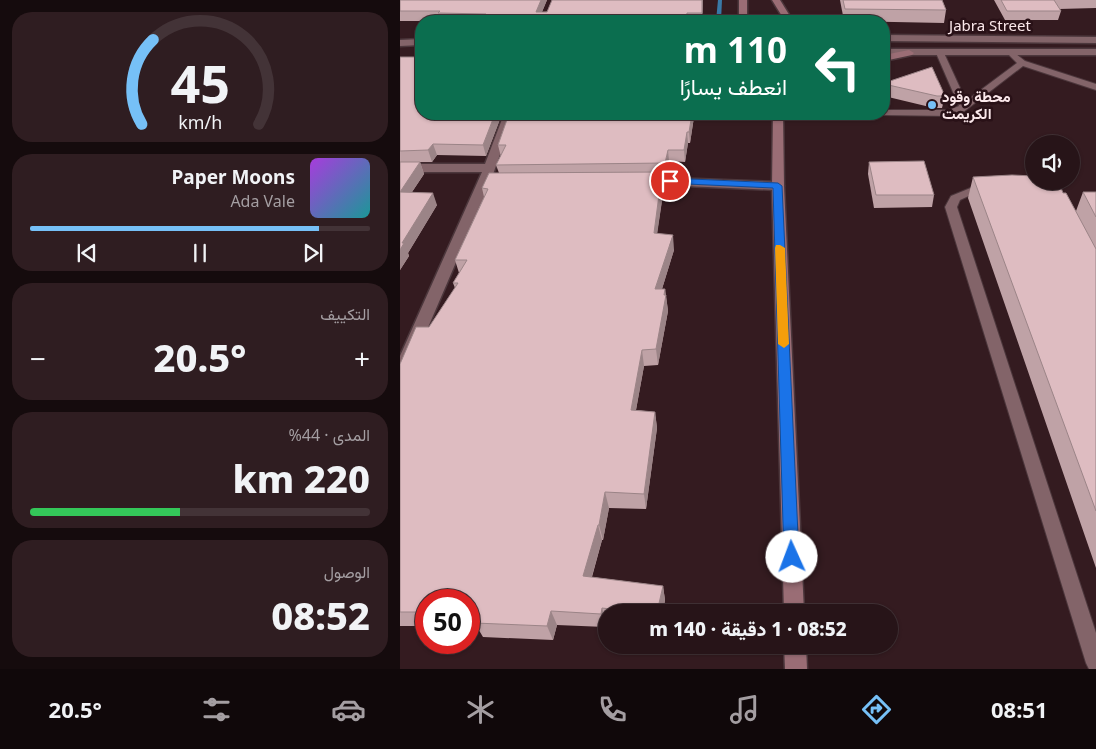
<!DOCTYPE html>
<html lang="ar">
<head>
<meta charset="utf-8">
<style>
	body { margin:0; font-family:"Noto Sans",Vazirmatn,sans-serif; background:#2f1d21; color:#f1f3f6; direction:rtl; height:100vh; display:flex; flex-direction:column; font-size:19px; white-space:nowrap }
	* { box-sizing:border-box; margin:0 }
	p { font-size:16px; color:#a49ea2 }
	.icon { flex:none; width:28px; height:28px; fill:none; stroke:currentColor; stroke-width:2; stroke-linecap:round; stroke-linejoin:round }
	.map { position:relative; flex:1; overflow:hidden; direction:ltr }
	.drawer { display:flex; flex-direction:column; gap:12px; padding:12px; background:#150b0d; width:400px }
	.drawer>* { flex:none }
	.top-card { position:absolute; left:15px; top:15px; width:475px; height:105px; border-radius:20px; box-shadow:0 1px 4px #0004,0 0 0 1px #433337; direction:rtl; background:#0b6e4f; color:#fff; overflow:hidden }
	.fabs { position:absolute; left:625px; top:135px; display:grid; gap:10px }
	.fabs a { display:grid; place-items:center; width:55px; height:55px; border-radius:50%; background:#271418; box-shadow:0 1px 4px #0004,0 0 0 1px #433337; font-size:25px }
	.speed { position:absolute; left:15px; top:589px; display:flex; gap:10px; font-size:25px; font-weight:700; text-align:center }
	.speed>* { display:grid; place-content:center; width:65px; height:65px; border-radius:50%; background:#271418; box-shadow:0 1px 4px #0004,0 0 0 1px #433337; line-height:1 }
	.speed .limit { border:8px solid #d22; background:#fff; color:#111 }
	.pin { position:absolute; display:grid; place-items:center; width:42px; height:42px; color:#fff; margin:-21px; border:2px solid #fff; border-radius:50%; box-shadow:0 1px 5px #0007 }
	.me { position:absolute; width:55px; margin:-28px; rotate:358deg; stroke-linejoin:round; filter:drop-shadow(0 0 4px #0008) }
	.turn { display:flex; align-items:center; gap:18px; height:105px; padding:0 20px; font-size:22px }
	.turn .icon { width:65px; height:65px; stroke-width:2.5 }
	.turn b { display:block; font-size:35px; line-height:42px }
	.big { font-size:38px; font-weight:800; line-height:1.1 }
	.drawer .widget { flex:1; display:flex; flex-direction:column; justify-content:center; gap:8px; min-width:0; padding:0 18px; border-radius:20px; background:#2f1d21 }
	.drawer .dial { align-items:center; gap:0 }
	.dial svg { height:130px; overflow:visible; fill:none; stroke:#433337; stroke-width:7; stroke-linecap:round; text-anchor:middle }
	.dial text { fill:#f1f3f6; stroke:none }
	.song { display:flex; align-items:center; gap:15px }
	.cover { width:60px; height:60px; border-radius:8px; background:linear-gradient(135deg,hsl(280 70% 55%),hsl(180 70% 35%)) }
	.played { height:5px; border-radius:2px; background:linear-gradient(90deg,#76c0f7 85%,#433337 85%) }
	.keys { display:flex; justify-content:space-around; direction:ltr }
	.heat { display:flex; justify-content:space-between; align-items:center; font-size:28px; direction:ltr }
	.charge { height:8px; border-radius:4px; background:linear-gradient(90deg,#34c759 44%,#433337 0) }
	.trip { position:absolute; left:198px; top:604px; width:300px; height:50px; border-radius:25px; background:#271418; box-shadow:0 1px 4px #0004,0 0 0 1px #433337; font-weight:800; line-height:50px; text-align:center; direction:rtl }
	.dock { display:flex; height:80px; justify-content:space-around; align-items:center; background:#10080a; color:#a49ea2 }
	.dock .icon { width:35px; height:35px }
	.dock .selected { color:#76c0f7 }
	.dock b { font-size:22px; color:#f1f3f6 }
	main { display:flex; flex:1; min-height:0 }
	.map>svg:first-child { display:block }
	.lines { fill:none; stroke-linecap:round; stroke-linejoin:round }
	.stream { fill:#3979a7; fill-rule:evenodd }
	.service-casing { stroke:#4c373c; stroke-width:2 }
	.minor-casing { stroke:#4c373c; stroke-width:3 }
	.tertiary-casing { stroke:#4c373c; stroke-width:3 }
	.secondary-casing { stroke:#4c373c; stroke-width:3 }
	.service { fill:#836469; fill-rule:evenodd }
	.minor { fill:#836469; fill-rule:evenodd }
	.tertiary { fill:#836469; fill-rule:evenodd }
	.secondary { fill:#9a6d75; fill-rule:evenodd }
	.wall { fill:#bfa2a6 }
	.shaded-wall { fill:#9b8487 }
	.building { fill:#debcc1; stroke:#9b8487 }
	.route { fill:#1a73e8; stroke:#114b97 }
	.slow { fill:#f59e0b }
	.poi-dot { fill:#76c0f7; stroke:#291117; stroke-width:2 }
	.labels { text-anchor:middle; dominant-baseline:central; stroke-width:5; stroke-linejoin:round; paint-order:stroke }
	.far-street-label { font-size:15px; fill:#fbe8eb; stroke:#291117 }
	.far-poi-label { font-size:15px; font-weight:bold; fill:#fbe8eb; stroke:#291117; text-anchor:start }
</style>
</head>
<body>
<main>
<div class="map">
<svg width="696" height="669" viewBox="0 0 696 669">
	<rect width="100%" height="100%" fill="#341b20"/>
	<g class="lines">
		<path class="stream" d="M318,0H322L321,21H316Z"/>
		<defs>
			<g id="service">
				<path d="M540,50L544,53L566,101L617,63L607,53L611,50L625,61L696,84V90L623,66L562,113L549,116L481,115L480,114H484V110H549L559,106L536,53Z"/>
				<path d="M373,114H390C387,118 376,118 373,114Z"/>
				<path d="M573,187H588L594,190L588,193H575L560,200L557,207L696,633V669H689L686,663L545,207L551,196Z"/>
			</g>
			<g id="minor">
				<path d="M104,114H114L90,183L8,374L6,378L0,380V356L82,172H0V164H85Z"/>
				<path d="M243,177L378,182L384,186L378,190L239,184L237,181Z"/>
			</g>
			<g id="tertiary">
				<path d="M484,35L696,37V43L484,41Z"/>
				<path d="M21,39V45L0,46V40Z"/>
				<rect x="484" y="49" width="212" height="6"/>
			</g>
			<g id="secondary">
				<rect x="339" y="0" width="8" height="21"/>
				<path d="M372,0H380L393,21H385Z"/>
				<path d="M509,50L514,53L512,55L484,61V55Z"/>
				<path d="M373,114H383L384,186L404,612H384L372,186Z"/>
				<path d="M384,645H406L407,669H385Z"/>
			</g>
		</defs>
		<use href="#service" class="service-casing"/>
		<use href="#minor" class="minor-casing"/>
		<use href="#tertiary" class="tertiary-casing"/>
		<use href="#secondary" class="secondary-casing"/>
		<use href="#service" class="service"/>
		<use href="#minor" class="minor"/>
		<use href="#tertiary" class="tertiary"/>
		<use href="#secondary" class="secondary"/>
	</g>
	<g class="wall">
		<path d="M0,0H147L142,12L303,0L302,21H0Z"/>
		<path d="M440,0H542L546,10L544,23L444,21Z"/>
		<path d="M594,0H696V8L659,9L661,11L658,20H605Z"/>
		<path d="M0,57L102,114L86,156L37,155L32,162H20L24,174L12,192L37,205L8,253L9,256L0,270Z"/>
		<path d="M484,83L545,96L542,108H534L484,96Z"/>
		<path d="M109,114H294V117L290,143H288L285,162L269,161L266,175H263L264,187L257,233L274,250L262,289H265L268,311L258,365L244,366L236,410L255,412L257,428L246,509L209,508L203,540H202L192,577L263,586L265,600L263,612H206V622L205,627L157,625L153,640L83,637L77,627H69V600H26V626H0V364L29,327L55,288L53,283L59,273L55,260L84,197L82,188L99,173L96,165L101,157L98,145Z"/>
		<path d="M469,162L534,195L532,207L474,208L468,174Z"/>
		<path d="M573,177L663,193L676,211L683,192H696V568L568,198Z"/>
	</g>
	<g class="shaded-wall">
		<path d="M141,0H147L138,21L136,12Z"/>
		<path d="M302,0H303L302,21Z"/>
		<path d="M95,114H102L86,156L83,145Z"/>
		<path d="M292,114H294V117L290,143L289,132Z"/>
		<path d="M287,132L288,143L285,162L284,150Z"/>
		<path d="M33,144L37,155L32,162L28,150Z"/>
		<path d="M268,150L269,161L266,175L265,163Z"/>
		<path d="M20,162L24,174L4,204L0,192Z"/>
		<path d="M262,172L264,187L255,249L254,233Z"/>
		<path d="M33,193L37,205L8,253L9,256L0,270V250L2,243Z"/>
		<path d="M273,235L274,250L257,305L255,289Z"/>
		<path d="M265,289L266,298V295L268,311L258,365L256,349Z"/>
		<path d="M242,350L244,366L233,426L231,410Z"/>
		<path d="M255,412L257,428L246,509L244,494Z"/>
		<path d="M205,492L209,508L203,540L199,525Z"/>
		<path d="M198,525L202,540L188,590L183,576Z"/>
		<path d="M263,586L265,600L263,612H257Z"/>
		<path d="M202,608L206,622L205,627L201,614Z"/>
		<path d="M151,611L157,625L153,640L147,626Z"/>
	</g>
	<g class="building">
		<path d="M0,0H141L136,12H147L152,0H302V13H287L286,21H86V14L38,13L40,11H0Z"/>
		<path d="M443,0H542L546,10L445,9Z"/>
		<path d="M601,0H654L661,11H607Z"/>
		<path d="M0,57H21V114H95L83,145L33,144L28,150L0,151Z"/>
		<path d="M532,67L545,96H537L484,84V83Z"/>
		<path d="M109,114H292L289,132H287L284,150H268L265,163L96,165L106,145H98Z"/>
		<path d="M524,161L534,195H476L469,162Z"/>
		<path d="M0,162H20L0,192Z"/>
		<path d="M262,172L254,233L273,235L255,289H265L264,295H266L256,349L242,350L231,410L255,412L244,494L205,492L199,525H198L183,576L263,586L257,612H235L202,608L201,614L151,611L147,626L75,623L78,613H69V600H26V612H0V364L16,327H29L58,283H53L67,260H55L88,189L82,188L89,173Z"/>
		<path d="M612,175L634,176V181H655L660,185L663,193H666L696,249V511L573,177Z"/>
		<path d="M0,192L33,193L2,243H4L0,250Z"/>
		<path d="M683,192H696V217Z"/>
	</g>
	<path class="route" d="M270,178L378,183L382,186L399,557L397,562L392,564L387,562L384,557L373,188L266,183V179Z"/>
	<path class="slow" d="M376,245H380L385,248L389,344L384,348L378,344L375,248Z"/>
	<circle class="poi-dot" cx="532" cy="105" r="5"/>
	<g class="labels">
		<g class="far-street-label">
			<text x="590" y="25">Jabra Street</text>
		</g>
		<g class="far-poi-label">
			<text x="542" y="96">محطة وقود<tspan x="542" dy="17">الكريمت</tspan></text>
		</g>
	</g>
</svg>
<div class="fabs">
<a><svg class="icon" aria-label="sound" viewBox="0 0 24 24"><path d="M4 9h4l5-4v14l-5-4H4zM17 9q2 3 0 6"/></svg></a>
</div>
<div class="speed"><div class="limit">50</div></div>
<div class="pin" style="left:270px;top:181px;background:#d93025"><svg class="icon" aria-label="arrive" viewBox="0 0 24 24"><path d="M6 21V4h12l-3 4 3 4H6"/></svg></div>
<svg class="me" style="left:392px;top:557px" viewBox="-20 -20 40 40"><circle r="19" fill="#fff"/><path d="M0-13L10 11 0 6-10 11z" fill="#1a73e8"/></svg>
<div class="trip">08:52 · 1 دقيقة · 140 m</div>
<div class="top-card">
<div class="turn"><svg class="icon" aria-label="left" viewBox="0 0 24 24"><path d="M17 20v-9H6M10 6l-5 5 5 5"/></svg><div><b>110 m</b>انعطف يسارًا</div></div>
</div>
</div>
<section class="drawer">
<div class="widget dial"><svg viewBox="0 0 100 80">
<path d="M14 69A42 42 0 1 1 86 69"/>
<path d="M14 69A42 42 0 0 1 21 17" stroke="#76c0f7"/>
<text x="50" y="56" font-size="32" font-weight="700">45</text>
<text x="50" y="72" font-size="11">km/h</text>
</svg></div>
<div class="widget">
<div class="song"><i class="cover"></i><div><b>Paper Moons</b><p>Ada Vale</p></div></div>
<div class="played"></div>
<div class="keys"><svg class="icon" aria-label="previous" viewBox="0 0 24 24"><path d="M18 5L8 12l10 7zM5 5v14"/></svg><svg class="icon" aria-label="pause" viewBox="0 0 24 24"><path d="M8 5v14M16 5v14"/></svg><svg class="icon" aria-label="next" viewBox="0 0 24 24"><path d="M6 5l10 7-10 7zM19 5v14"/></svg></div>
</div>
<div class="widget"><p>التكييف</p>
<div class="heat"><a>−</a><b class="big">20.5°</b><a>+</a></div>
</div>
<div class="widget"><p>المدى · 44%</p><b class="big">220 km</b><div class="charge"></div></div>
<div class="widget"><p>الوصول</p><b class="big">08:52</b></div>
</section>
</main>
<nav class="dock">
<b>08:51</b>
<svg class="icon selected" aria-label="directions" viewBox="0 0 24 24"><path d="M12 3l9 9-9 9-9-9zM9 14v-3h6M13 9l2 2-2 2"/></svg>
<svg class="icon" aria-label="music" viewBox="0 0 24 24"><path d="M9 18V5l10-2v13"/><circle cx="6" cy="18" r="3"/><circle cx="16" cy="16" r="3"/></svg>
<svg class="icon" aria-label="phone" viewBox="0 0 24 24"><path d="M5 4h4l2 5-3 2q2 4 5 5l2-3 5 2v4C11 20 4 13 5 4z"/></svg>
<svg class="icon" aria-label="climate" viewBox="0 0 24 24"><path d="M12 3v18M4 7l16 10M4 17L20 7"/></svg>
<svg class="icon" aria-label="car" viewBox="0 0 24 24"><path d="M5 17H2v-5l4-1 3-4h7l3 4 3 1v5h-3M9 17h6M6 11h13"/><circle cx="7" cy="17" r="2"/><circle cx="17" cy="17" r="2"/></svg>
<svg class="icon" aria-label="filters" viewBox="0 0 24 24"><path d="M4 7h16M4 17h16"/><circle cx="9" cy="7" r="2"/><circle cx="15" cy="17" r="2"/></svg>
<b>20.5°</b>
</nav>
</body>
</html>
